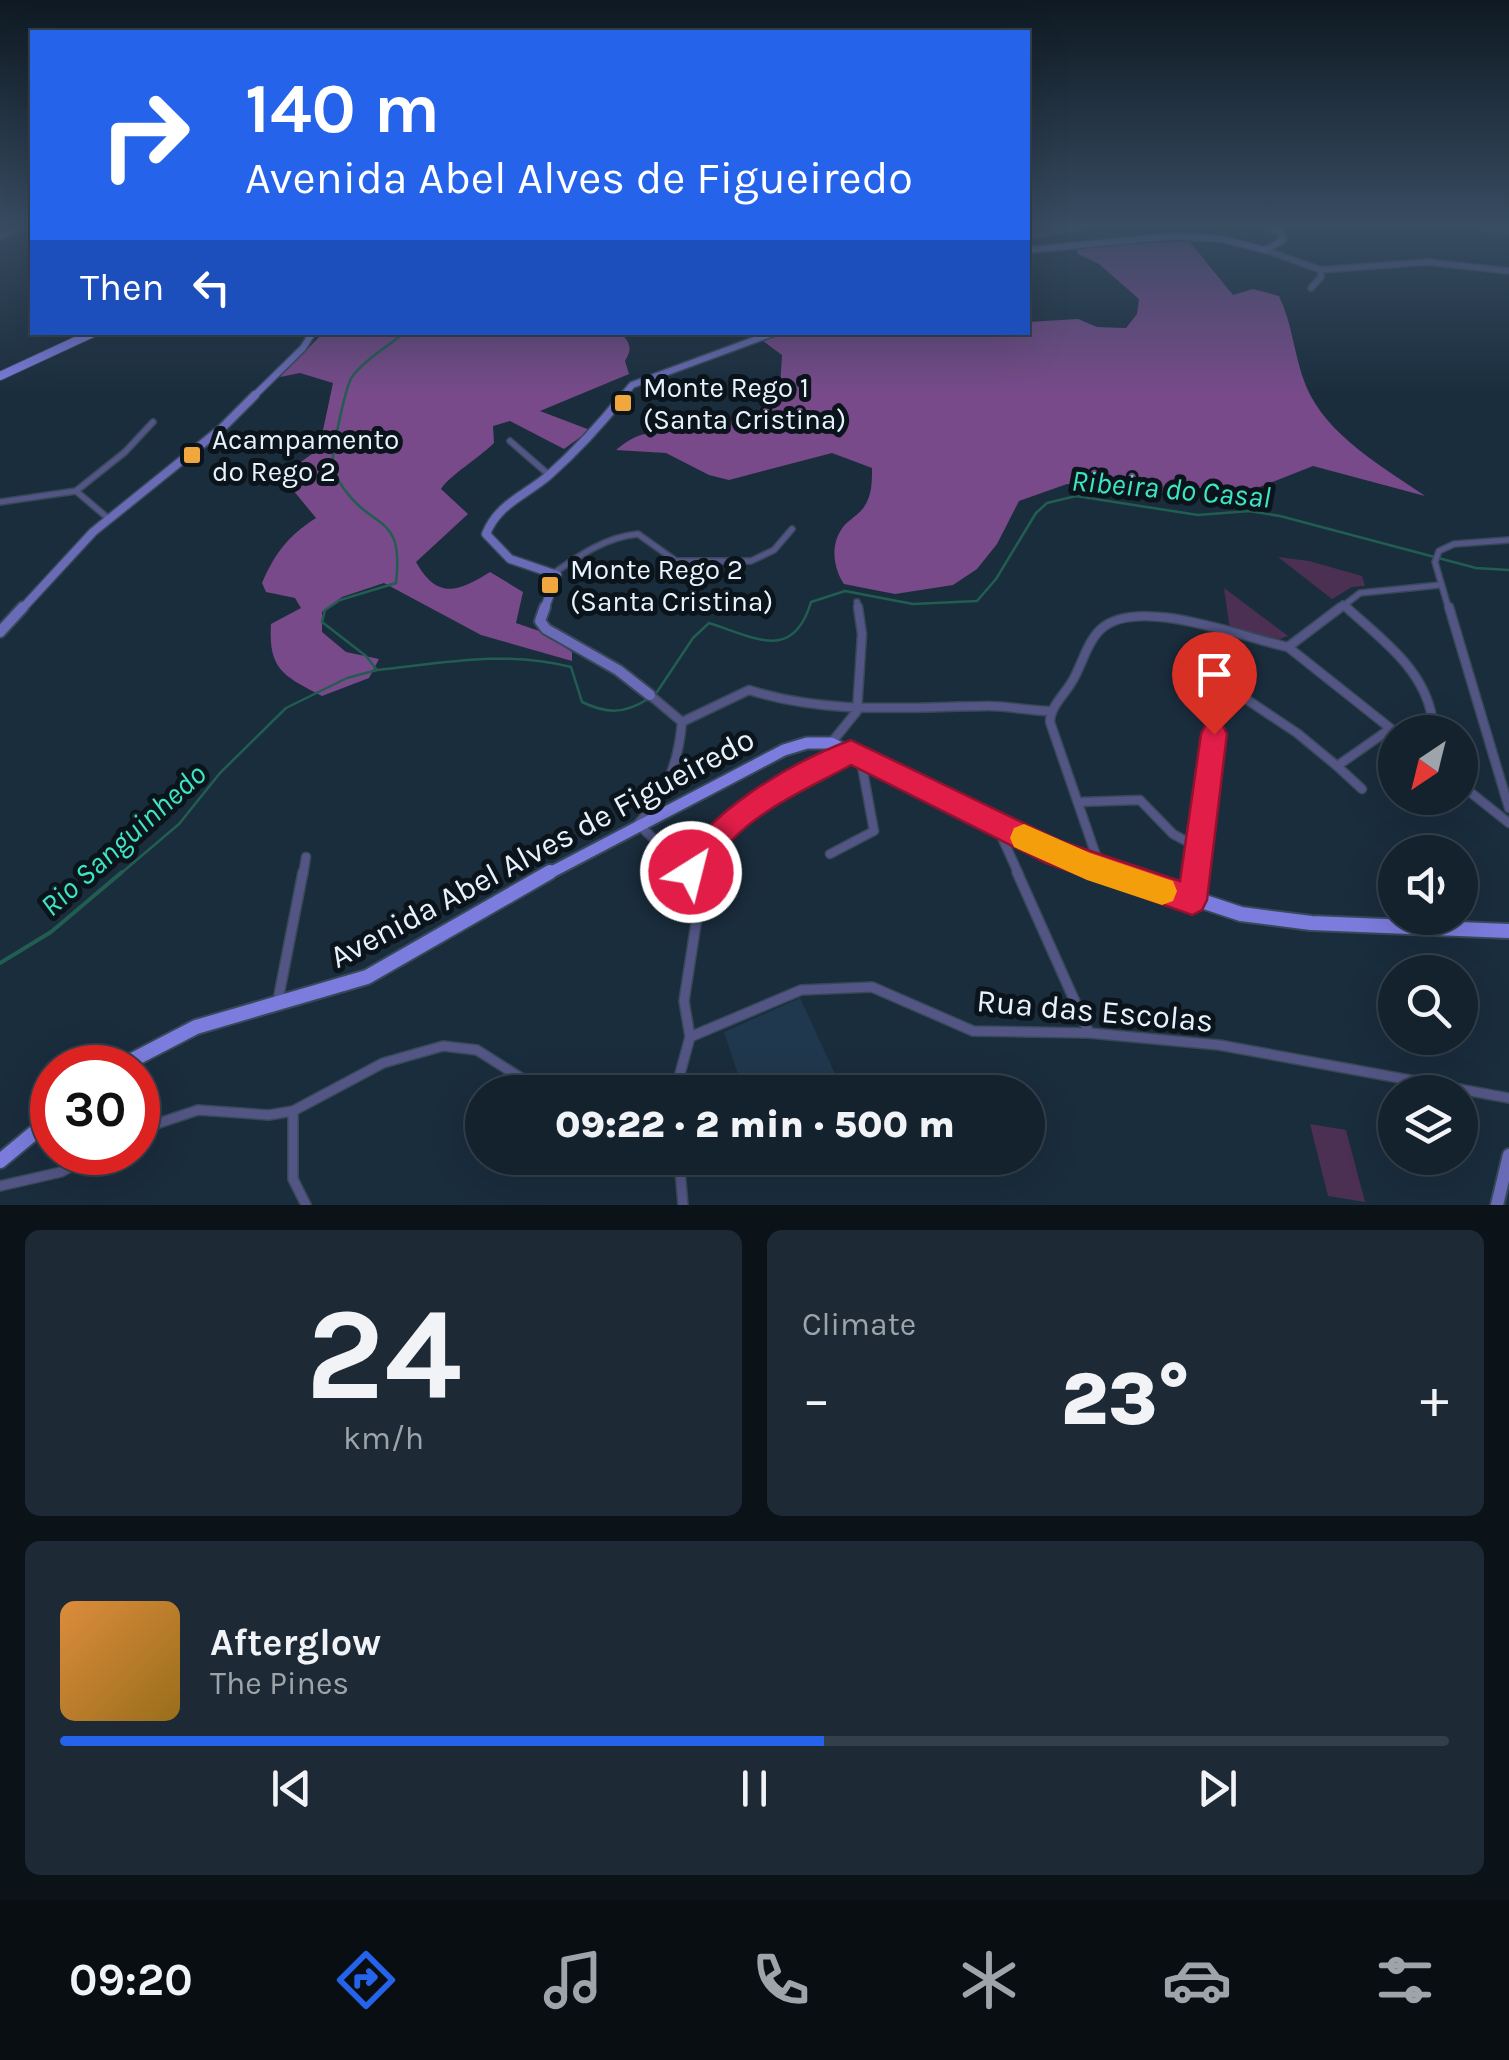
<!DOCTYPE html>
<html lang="en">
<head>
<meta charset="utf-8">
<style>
	body { margin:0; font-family:Karla,sans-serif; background:#1d2a36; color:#f1f3f6; height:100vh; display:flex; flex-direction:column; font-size:38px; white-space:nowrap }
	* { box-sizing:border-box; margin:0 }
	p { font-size:32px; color:#9da4aa }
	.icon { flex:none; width:55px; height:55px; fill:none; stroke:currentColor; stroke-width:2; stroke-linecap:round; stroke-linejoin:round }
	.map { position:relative; height:1205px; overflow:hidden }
	.details { display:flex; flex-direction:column; gap:25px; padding:25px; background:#0b1319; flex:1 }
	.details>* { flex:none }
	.banner { position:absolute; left:30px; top:30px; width:1000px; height:305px; border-radius:0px; box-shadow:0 10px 40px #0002,0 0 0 2px #333f4a; background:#2563eb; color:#fff; overflow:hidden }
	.needle { width:65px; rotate:215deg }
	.fabs { position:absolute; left:1378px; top:715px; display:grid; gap:20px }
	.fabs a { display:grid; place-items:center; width:100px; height:100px; border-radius:50%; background:#14222e; box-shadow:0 10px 40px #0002,0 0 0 2px #333f4a; font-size:50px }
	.speed { position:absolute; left:30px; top:1045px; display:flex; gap:20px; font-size:50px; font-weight:700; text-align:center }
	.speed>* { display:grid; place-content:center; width:130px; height:130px; border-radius:50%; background:#14222e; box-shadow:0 10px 40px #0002,0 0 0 2px #333f4a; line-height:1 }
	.speed .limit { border:15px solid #d22; background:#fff; color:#111 }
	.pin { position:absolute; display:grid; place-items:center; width:85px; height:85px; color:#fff; margin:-102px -42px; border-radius:50% 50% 50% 0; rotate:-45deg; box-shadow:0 0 10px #0007 }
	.pin .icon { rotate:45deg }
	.me { position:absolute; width:110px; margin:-55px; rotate:36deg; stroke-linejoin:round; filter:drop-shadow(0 0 8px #0008) }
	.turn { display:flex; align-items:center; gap:35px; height:210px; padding:0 50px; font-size:45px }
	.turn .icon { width:130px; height:130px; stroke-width:2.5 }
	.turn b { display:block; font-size:70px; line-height:85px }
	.then { display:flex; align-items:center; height:95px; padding:0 50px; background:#0003; gap:20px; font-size:38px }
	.big { font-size:75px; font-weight:800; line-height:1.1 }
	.details .card { flex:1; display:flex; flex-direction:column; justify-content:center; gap:15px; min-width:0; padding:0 35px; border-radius:15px; background:#1d2a36 }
	.details .dial { align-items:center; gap:0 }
	.dial b { font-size:130px; line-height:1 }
	.song { display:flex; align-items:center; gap:30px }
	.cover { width:120px; height:120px; border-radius:15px; background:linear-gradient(135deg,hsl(30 70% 55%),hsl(40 70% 35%)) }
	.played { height:10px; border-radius:5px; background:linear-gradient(90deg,#2563eb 55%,#333f4a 55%) }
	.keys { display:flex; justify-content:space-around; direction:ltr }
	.heat { display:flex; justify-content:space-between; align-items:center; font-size:55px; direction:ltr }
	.details .tiles { flex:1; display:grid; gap:25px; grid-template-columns:1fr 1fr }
	.card:last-child { grid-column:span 2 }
	.trip { position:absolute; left:465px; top:1075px; width:580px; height:100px; border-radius:50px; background:#14222e; box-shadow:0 10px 40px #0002,0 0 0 2px #333f4a; font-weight:800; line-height:100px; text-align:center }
	.dock { display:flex; height:160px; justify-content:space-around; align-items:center; background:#080e12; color:#9da4aa }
	.dock .icon { width:70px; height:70px }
	.dock .current { color:#2563eb }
	.dock b { font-size:45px; color:#f1f3f6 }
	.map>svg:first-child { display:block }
	.built { fill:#20384d }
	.green { fill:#4b3054 }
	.forest { fill:#784a8a }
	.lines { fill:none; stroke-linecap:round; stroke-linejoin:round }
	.stream-far1 { stroke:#215e51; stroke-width:2.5 }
	.stream { stroke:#215e51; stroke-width:4 }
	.street-far2-casing { stroke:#374958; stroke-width:8 }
	.street-far1-casing { stroke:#374958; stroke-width:11 }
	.street-casing { stroke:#374958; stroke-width:12 }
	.secondary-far3-casing { stroke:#374958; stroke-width:9 }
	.secondary-far2-casing { stroke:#374958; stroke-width:11 }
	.secondary-far1-casing { stroke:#374958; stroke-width:14 }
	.secondary-casing { stroke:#374958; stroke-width:16 }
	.primary-far2-casing { stroke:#374958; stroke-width:10 }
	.primary-far1-casing { stroke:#374958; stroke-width:15 }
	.primary-casing { stroke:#374958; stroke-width:18 }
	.street-far2 { stroke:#535585; stroke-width:5 }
	.street-far1 { stroke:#535585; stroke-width:8 }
	.street { stroke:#535585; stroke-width:9 }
	.secondary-far3 { stroke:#6a6bb7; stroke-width:6 }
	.secondary-far2 { stroke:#6a6bb7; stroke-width:8 }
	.secondary-far1 { stroke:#6a6bb7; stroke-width:10 }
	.secondary { stroke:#6a6bb7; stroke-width:12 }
	.primary-far2 { stroke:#7c7cde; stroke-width:8 }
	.primary-far1 { stroke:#7c7cde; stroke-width:11 }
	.primary { stroke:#7c7cde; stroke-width:14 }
	.route { fill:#e11d48; stroke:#92132f; stroke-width:2.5 }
	.slow { fill:#f59e0b }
	.poi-dot { fill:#efa73e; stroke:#0c141b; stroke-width:4 }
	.labels { text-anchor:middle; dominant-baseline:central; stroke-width:10; stroke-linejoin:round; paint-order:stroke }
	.poi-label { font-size:28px; fill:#e6f2fd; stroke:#0c141b; text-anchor:start }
	.water-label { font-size:30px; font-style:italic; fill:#3de5c5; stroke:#0c141b }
	.near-street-label { font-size:32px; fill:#e6f2fd; stroke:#0c141b }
</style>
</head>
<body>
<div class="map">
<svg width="1509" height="1205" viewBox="0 0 1509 1205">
	<rect width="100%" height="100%" fill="#1a2d3d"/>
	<path class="built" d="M800,998L841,1087L830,1092H744L724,1032Z"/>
	<g class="green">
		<path d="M1278,557L1309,561L1362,576L1365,586L1352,587L1332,599Z"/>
		<path d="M1224,588L1288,636L1274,641L1230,630Z"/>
		<path d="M1310,1124L1346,1130L1365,1202L1328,1196Z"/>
	</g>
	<g class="forest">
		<path d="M1189,241L1233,295L1253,289L1279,296C1293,325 1294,357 1306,386C1327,436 1382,466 1425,496L1313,466L1257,488H1164L1163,493L1067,484L1019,501L997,544L977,569L953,585L895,594L844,584C834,569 830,547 841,530C846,521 858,516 864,507C872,495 872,482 872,468L832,453L729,480L709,475L666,453L616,450C644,426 656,435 689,430C719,425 751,414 779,402L782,355L752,333L1028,332V322L1078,319L1097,327L1126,328L1137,314L1139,299L1099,264L1078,254L1076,247Z"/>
		<path d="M620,332C630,343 633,348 625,361L629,374L540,411L590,430L564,449L510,421L493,426L494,443C479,458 450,475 441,489L468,514L416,562C438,601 459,591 490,572L523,592L516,623L545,633L572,652V661L481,635L384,583L342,597L322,612V632L346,652L379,659L369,678L322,696C285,676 268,671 271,624L301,608L295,598L266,592L262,583C275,553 288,536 316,518L288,484V471L319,449L333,383L300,373L280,377L323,333Z"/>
	</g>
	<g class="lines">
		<g class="stream-far1">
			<path d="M377,670C443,663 505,650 571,667L582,702C607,714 624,714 648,699"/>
			<path d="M655,695L693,638L709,623C754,637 793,663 811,602L845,591L913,604L977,601L996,579L1036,513L1047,503L1076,496L1198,515L1249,511L1280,516L1476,568L1509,570"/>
			<path d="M119,875L179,824L220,773L286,708L347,678L377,670L366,656L322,622L325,610L340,600L396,583C404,513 375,532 344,489C338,481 334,471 333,461C332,450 346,385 352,377C365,359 388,347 405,332"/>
		</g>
		<path class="stream" d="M0,963L51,932L122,872"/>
		<defs>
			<g id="street-far2">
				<path d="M1484,227L1509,231"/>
				<path d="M1028,236L1081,227"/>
				<path d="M0,237L22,227"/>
				<path d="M1265,250L1321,270L1427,262L1509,271"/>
				<path d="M1311,288L1321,277V270"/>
				<path d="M510,441L548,474"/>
				<path d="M76,491L109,519"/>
				<path d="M0,502L76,491L125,452L153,422"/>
				<path d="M554,573C580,555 606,537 638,534L676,561H751L774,550L792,529"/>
				<path d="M857,602L858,610"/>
				<path d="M1343,604L1349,610"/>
				<path d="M1338,610L1360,593L1440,585"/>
				<path d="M1449,610L1435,562L1439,551L1454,544L1509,540"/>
			</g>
			<g id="street-far1">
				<path d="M1346,607C1381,639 1423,668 1432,717"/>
				<path d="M1449,607L1509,808"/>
				<path d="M1288,647L1395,732"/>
				<path d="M650,695L682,722C678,765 667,792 638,824L692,875"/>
				<path d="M1240,695L1297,733L1337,766L1390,729"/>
				<path d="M682,722L749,690C828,715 906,707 988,706C1009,706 1029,711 1050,711"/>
				<path d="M832,742L857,711L862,634L858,607"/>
				<path d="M1337,766L1362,789"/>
				<path d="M1460,784L1509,823"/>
				<path d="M1079,802L1140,800L1173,834L1199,848"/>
				<path d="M996,824L1019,875"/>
				<path d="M830,854L874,831L862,766L866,759"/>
				<path d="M1100,867L1050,722C1050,705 1068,692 1075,676C1083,661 1088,641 1101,629C1138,595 1244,638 1288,647L1341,607"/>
				<path d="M691,872L721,831L755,804L850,753"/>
				<path d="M303,875L306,857"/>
				<path d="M1196,875L1214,734"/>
			</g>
			<g id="street">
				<path d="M1017,872L1089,1033"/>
				<path d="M1193,897L1196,872"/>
				<path d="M278,1000L303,872"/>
				<path d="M690,1037L801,990L872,987L973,1031L1089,1033L1219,1045L1509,1098"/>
				<path d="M675,1092L690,1037L684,1001L701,891L691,872"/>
				<path d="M293,1111V1179L306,1205"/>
				<path d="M138,1130L198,1110L269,1115L293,1111L383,1063L443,1046L477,1050L543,1092"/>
				<path d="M679,1158L683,1205"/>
				<path d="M0,1186L61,1172L97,1152"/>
			</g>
			<g id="secondary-far3">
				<path d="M1028,250L1174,236L1222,239L1265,250L1283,240L1280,232L1268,227"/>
				<path d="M253,397L303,348L313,332"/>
				<path d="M622,397L632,385L776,332"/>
			</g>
			<g id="secondary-far2">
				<path d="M21,610L93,532L222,428L255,395"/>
				<path d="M544,610L557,575L510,559L486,534C498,504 524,496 548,476C576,451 601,424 624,395"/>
			</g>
			<g id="secondary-far1">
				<path d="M545,607L540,621L546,629L618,670L650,695"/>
				<path d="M0,632L23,607"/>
			</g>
			<path id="secondary" d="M1497,1205L1509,1155"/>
			<path id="primary-far2" d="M0,376L95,332"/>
			<path id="primary-far1" d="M546,875L784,750L807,743H831L1056,853L1122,875"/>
			<g id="primary">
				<path d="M1114,872L1241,914L1311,923L1509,931"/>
				<path d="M117,1068L196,1027L367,977L550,872"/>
				<path d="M0,1161L52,1118"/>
			</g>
		</defs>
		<use href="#street-far2" class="street-far2-casing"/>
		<use href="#street-far1" class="street-far1-casing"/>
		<use href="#street" class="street-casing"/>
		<use href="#secondary-far3" class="secondary-far3-casing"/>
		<use href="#secondary-far2" class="secondary-far2-casing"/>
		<use href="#secondary-far1" class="secondary-far1-casing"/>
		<use href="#secondary" class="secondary-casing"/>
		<use href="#primary-far2" class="primary-far2-casing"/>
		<use href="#primary-far1" class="primary-far1-casing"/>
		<use href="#primary" class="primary-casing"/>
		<use href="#street-far2" class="street-far2"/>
		<use href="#street-far1" class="street-far1"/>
		<use href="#street" class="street"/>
		<use href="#secondary-far3" class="secondary-far3"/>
		<use href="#secondary-far2" class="secondary-far2"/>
		<use href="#secondary-far1" class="secondary-far1"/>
		<use href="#secondary" class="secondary"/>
		<use href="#primary-far2" class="primary-far2"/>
		<use href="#primary-far1" class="primary-far1"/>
		<use href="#primary" class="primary"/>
	</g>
	<linearGradient id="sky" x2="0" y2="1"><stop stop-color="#0e1922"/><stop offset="0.57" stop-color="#384c62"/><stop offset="1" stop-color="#384c62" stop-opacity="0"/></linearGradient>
	<rect width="1509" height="395" fill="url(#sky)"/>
	<path class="route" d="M1214,723L1223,726L1227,734L1207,900L1202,910L1192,915L1046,863L851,765C811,787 764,807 732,840C718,855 711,878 691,886L681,882L677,872C702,813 792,762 851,740L1061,841L1180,881L1201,734L1205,726Z"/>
	<path class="slow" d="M1024,824L1090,853L1173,881L1177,891L1173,901L1162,905L1087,880L1014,847L1010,838L1014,828Z"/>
	<g class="poi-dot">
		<rect x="613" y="393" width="20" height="20" rx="5"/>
		<rect x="182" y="445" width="20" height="20" rx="5"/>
		<rect x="540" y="575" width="20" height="20" rx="5"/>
	</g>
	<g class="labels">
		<g class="poi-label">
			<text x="643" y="387">Monte Rego 1<tspan x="643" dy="32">(Santa Cristina)</tspan></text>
			<text x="212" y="439">Acampamento<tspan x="212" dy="32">do Rego 2</tspan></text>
			<text x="570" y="569">Monte Rego 2<tspan x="570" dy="32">(Santa Cristina)</tspan></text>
		</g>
		<g class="water-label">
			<text transform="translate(1171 489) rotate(5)">Ribeira do Casal</text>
			<text transform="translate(123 840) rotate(-42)">Rio Sanguinhedo</text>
		</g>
		<g class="near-street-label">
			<text transform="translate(542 848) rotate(-28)">Avenida Abel Alves de Figueiredo</text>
			<text transform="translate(1095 1011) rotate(5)">Rua das Escolas</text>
		</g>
	</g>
</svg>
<div class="fabs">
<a><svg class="needle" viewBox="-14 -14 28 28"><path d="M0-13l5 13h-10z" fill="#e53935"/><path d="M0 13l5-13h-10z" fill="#9da4aa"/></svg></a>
<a><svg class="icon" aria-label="sound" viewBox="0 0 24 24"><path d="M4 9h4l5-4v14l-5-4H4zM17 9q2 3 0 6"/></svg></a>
<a><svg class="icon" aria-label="search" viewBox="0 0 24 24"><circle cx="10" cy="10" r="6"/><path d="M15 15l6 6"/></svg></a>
<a><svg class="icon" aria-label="layers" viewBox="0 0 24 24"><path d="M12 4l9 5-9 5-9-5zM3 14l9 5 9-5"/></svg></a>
</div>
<div class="speed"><div class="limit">30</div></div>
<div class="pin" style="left:1214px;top:734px;background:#d93025"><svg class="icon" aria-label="arrive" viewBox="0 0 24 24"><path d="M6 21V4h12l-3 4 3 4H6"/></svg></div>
<svg class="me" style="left:691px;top:872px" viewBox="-20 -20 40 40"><circle r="17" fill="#e11d48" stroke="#fff" stroke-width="3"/><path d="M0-11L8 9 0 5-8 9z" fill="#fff"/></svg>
<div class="trip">09:22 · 2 min · 500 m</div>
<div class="banner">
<div class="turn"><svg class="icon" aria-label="right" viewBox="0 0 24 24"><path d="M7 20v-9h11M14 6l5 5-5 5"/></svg><div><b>140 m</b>Avenida Abel Alves de Figueiredo</div></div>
<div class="then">Then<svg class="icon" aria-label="left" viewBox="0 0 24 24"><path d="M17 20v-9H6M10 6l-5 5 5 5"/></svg></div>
</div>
</div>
<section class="details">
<div class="tiles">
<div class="card dial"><b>24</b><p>km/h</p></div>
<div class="card"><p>Climate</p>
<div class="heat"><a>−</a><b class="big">23°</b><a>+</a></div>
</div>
<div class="card">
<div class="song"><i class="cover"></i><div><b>Afterglow</b><p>The Pines</p></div></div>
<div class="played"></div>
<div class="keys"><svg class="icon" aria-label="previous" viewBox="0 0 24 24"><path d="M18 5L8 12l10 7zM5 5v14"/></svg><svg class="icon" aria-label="pause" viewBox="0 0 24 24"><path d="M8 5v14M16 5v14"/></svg><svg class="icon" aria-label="next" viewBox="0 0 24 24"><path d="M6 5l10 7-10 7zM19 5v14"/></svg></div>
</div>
</div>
</section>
<nav class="dock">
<b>09:20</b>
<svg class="icon current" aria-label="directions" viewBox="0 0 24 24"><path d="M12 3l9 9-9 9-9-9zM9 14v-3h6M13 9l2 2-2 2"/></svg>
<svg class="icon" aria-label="music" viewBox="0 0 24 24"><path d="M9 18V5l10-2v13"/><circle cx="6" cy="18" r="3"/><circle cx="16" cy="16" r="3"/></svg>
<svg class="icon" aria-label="phone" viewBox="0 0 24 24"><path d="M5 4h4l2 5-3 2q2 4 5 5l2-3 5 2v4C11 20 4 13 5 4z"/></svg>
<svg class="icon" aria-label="climate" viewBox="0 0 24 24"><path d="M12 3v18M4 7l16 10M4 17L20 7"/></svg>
<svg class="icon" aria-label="car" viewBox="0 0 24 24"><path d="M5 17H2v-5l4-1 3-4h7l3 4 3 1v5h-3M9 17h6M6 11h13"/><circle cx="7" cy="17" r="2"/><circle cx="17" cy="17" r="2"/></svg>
<svg class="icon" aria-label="filters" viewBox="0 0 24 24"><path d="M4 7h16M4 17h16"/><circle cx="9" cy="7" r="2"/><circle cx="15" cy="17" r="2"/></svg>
</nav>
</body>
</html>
